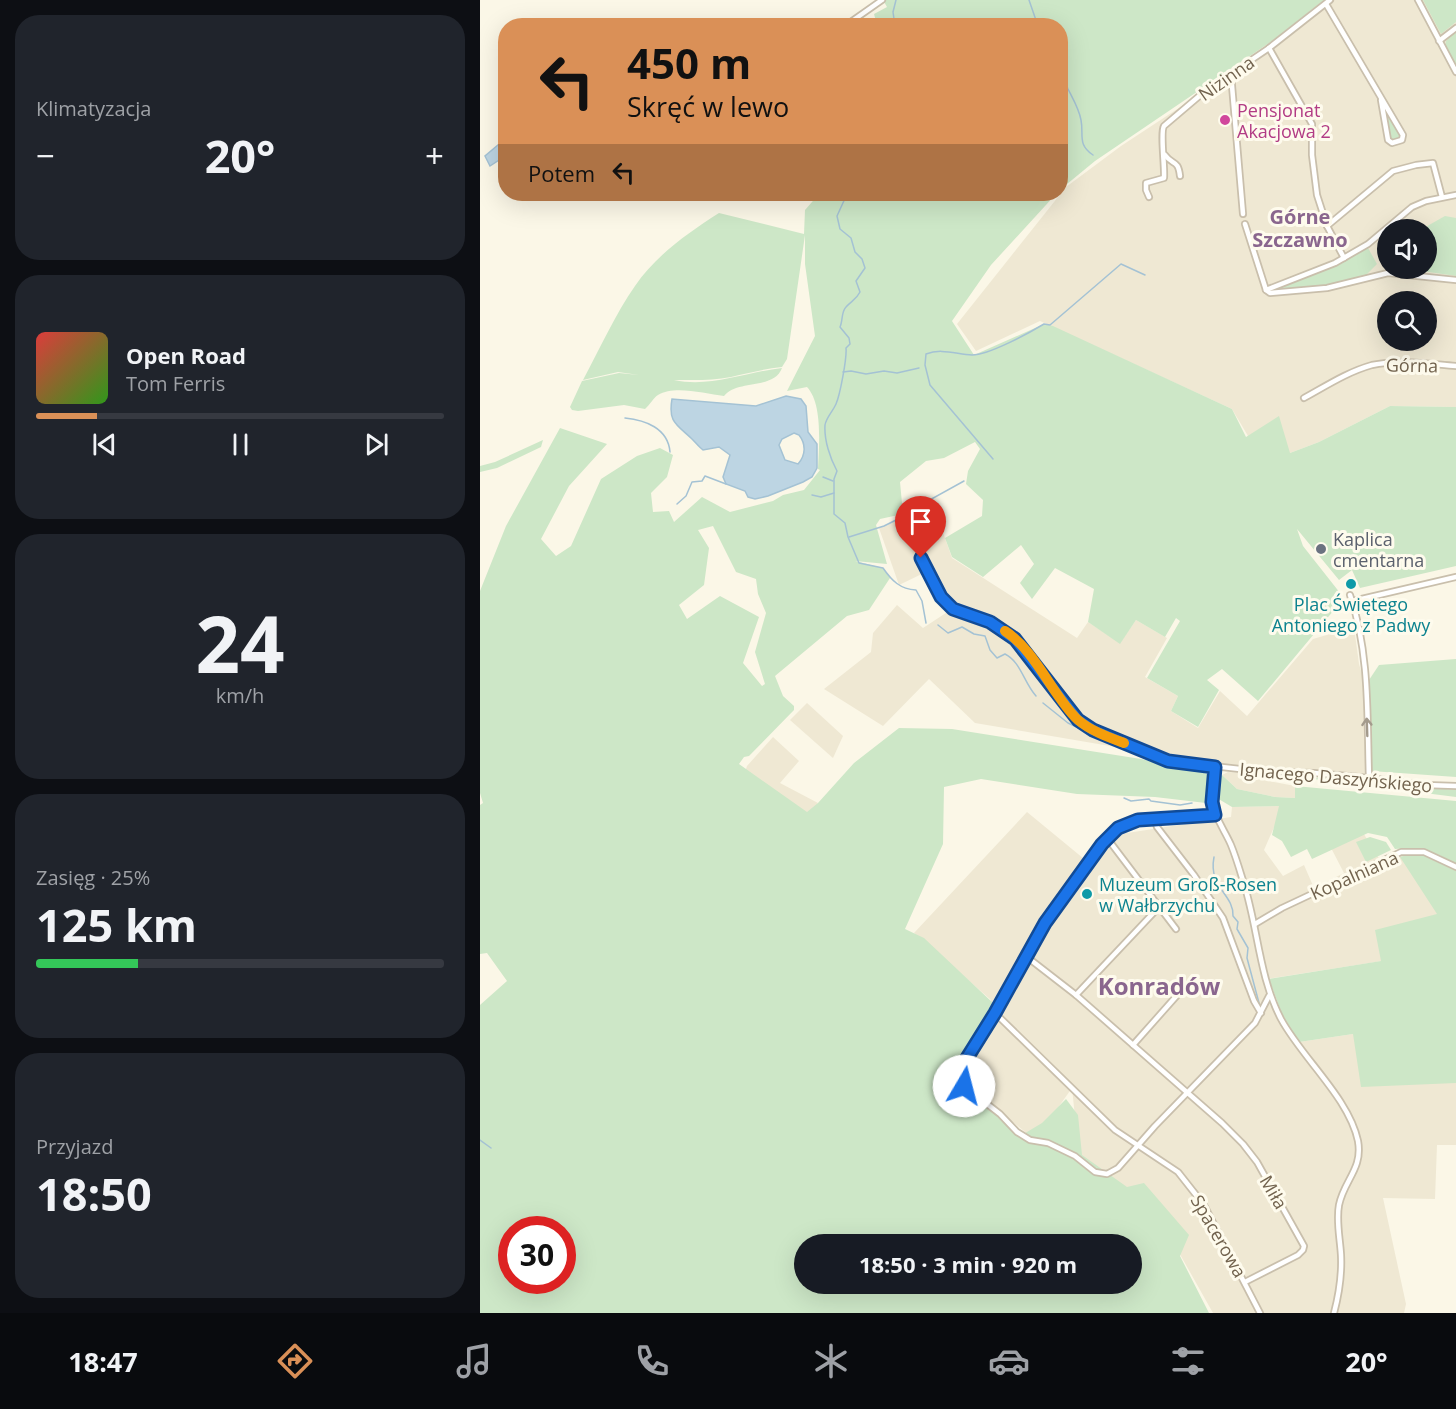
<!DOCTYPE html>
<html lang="pl">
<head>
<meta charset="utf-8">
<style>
	body { margin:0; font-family:"Open Sans",sans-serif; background:#20242c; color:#f1f3f6; height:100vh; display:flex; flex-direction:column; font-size:22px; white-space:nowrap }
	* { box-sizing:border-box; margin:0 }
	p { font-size:20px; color:#9ea1a6 }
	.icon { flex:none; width:33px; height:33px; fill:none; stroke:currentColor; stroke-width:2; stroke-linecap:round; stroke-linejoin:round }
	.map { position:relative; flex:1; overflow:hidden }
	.sheet { display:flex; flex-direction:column; gap:15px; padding:15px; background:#0d0f14; width:480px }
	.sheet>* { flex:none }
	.guide { position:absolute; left:18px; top:18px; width:570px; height:183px; border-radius:24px; box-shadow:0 6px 24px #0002; background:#da9057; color:#111; overflow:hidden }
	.controls { position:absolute; left:897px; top:219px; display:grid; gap:12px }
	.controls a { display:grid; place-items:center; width:60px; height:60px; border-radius:50%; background:#171b24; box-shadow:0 6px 24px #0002; font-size:30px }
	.speed { position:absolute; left:18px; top:1216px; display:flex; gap:12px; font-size:30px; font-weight:700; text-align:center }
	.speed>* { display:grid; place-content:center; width:78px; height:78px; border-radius:50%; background:#171b24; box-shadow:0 6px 24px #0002; line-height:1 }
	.speed .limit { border:9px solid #d22; background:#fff; color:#111 }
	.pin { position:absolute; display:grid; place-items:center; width:51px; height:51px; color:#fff; margin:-62px -26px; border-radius:50% 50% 50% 0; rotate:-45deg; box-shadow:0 0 6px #0007 }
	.pin .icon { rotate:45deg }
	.me { position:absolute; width:66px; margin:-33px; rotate:8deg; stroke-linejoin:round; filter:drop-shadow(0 0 4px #0008) }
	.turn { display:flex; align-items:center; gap:21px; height:126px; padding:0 30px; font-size:27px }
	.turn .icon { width:78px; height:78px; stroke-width:2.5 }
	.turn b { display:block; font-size:42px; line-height:51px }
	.then { display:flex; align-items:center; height:57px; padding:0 30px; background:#0003; gap:12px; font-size:22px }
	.big { font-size:45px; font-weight:700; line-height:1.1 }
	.sheet .widget { flex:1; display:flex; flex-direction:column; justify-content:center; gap:9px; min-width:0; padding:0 21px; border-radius:24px; background:#20242c }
	.sheet .dial { align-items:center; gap:0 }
	.dial b { font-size:78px; line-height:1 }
	.song { display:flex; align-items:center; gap:18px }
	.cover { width:72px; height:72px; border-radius:9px; background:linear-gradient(135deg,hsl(0 70% 55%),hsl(110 70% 35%)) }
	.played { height:6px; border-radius:3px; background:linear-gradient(90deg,#da9057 15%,#363941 15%) }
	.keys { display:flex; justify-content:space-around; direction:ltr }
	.heat { display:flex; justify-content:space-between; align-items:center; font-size:33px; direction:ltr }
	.charge { height:9px; border-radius:4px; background:linear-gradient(90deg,#34c759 25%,#363941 0) }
	.trip { position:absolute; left:314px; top:1234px; width:348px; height:60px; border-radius:30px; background:#171b24; box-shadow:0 6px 24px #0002; font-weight:700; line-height:60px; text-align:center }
	.tabs { display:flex; height:96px; justify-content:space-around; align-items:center; background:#090b0e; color:#9ea1a6 }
	.tabs .icon { width:42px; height:42px }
	.tabs .current { color:#da9057 }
	.tabs b { font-size:27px; color:#f1f3f6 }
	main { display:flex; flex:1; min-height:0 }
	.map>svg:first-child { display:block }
	.residential { fill:#efe8d3; fill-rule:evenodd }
	.green { fill:#cde7c7; fill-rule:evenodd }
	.water { fill:#bdd5e3; stroke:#a4c2d4; stroke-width:1.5; fill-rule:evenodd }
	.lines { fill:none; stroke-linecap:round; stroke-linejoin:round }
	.stream { stroke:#a4c2d4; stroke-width:1.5 }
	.minor-casing { stroke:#c9bfac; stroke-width:8 }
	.minor { stroke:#fff; stroke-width:4.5 }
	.oneway { stroke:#a39a8c }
	.route-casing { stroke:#114b97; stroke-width:15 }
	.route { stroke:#1a73e8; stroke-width:10 }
	.slow { stroke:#f59e0b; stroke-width:10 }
	.hotel-dot { fill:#d1479c; stroke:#fefbed; stroke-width:2 }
	.worship-dot { fill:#6b7280; stroke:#fefbed; stroke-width:2 }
	.culture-dot { fill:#0f9aa8; stroke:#fefbed; stroke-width:2 }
	.labels { text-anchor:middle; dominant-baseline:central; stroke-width:6; stroke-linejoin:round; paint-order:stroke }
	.street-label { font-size:18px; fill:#72634e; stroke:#fefbed }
	.hotel-label { font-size:18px; fill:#b23c85; stroke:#fefbed; text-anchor:start }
	.worship-label { font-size:18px; fill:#5b616d; stroke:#fefbed; text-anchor:start }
	.culture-label { font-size:18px; fill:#0d838f; stroke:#fefbed }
	.neighbourhood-label { font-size:20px; font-weight:bold; fill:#8a668e; stroke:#fefbed }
	.district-label { font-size:24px; font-weight:bold; fill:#8a668e; stroke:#fefbed }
</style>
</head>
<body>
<main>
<section class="sheet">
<div class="widget"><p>Klimatyzacja</p>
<div class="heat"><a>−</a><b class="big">20°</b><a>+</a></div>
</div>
<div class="widget">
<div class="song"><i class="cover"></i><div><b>Open Road</b><p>Tom Ferris</p></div></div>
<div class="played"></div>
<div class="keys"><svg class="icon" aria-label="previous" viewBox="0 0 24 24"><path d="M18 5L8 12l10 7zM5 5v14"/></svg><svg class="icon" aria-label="pause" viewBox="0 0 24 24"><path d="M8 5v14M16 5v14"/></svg><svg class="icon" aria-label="next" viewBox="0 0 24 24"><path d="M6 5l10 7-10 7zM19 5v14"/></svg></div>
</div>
<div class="widget dial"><b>24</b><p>km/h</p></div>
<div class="widget"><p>Zasięg · 25%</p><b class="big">125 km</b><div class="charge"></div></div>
<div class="widget"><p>Przyjazd</p><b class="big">18:50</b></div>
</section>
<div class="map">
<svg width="976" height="1313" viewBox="0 0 976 1313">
	<rect width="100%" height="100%" fill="#fbf7e7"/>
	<g class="residential">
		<path d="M848,0H976V407L910,406L839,442L810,453L768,436L752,409L560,321L496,351L477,324L586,187L641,146L793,46ZM908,230H946V268H908ZM908,302H946V340H908Z"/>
		<path d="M453,504L472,558L597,638L608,622L640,643L656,620L687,638L665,677L698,696L691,711L718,728L740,691L767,716L833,639L874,627L879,664L882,674L888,777L724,762L495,723L449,679L403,726L344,689L391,652L393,633L417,605L443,628L472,609L460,596L446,572L419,585L399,528Z"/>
		<path d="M327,703L363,736L353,758L310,720Z"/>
		<path d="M293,737L319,761L300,783L338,803L328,816L265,772L267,766Z"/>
		<path d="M748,772L767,773L779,779L815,786V798L795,797L757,789L742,775Z"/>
		<path d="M799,806V816L784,850L803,876L824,865L834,888L864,873L849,844L882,831L900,860L917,855L942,852L976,867V940L902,961L787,979L800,1020L822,1050L819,1042L873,1034L976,1083V1145H957L955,1199L903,1198L926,1304L924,1313H733L679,1217L600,1165L592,1088L555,1140L476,1076L511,1000L434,933L547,812L609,863L634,835L751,817L752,807Z"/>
	</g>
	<g class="green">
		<path d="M403,0H844L792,41L615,161L581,189L580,26L397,25L394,14L407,7Z"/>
		<path d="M943,0H976V22L961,34Z"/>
		<path d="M976,32V66L965,47L966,41Z"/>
		<path d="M905,108L912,123H915L920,133L919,138L916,141L910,137Z"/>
		<path d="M339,194H576L511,265L472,321L494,355L564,324L573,326L752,409L766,437L799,416L810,453L839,442L910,406L976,407V566L880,588L872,570L859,580L817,529L823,546L864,598L778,701L742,669L727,680L739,690L718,727L691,711L698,696L667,678L700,621L696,618L685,637L656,620L640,644L608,622L614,589L575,568L552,599L540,583L554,564L541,545L503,577L472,557L465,538L502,516L503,500L486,484L488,471L500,449L495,442L464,458L446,461L420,482L423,514L400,519L396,525L407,564L375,561L403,568L410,578L389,610L367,616L295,676L303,696L314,706V710L269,756L264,757L259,764L327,812L338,803L374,763L419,728L472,729L661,759L728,774L726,803L675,797L597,794L501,779L464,787L463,844L425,929L444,938L513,1003L474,1073L542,1135L562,1123L586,1099L598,1115L602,1155L647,1187L664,1183L709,1235L700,1256L729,1313H0V1005L27,981L7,953L0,954V805L3,803L0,793V591L26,526L80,428L127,444L89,486L61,539L76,556L91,546L121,479L157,456L180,448L193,455L187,477L171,493L173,512L189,511L194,522L222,497L250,512L293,501L303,495L324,490L340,470L338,469C339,446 343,404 327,387L307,391L335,336L325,264V235L307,359L302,367C284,369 268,373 251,377C232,381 213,380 194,380C230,388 266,372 302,368C294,390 258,379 244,396C225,394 195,385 178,395C173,398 170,405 165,409L144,405L98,411L92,410L90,407L102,381L139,373L159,375L138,372L103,380C119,350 136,313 155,286C176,255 208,233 239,213L324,234L325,210ZM233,526L256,572L276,579L278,594L286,613L275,652L285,684L282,686L263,663L279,617L240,596L207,619L199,605L224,585L229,548L218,530ZM32,1230H82V1281H32ZM324,1245H651V1284H324Z"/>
		<path d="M965,216L976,218V276L942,271L941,269L946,268V230L942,229Z"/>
		<path d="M888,248L897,264L885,276L842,286L793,290L852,267Z"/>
		<path d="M63,440L61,447L17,468L0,472V466L15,462Z"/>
		<path d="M976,659V777L891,771L887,683L899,665Z"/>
		<path d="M742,775L757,789L795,797L815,798V786L976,801V864C954,851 941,846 915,849L907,837L888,833L832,859L827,849L811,857L802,841L792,835L799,806L752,807L737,798L739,779Z"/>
		<path d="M818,777L851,778L976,790V797Z"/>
		<path d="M890,837L906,842L911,850L886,862L876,842Z"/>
		<path d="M940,854L976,871V1083L881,1087L873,1034L819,1042L802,1014L789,979L901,961L895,930L957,914L920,857L927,855Z"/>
	</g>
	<g class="water">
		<path d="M25,139V156L10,166L5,156Z"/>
		<path d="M306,396L321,399L326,406L328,432L337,444V468L332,477L323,482L288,496L275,499L268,497L265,491L246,484L243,477L250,455L239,447L223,450C219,447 216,443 212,439C196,424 188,422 192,399L276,406ZM314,433L319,435C326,444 326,455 318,464L305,460L299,445L302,439Z"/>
	</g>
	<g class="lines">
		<g class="stream">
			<path d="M549,0L558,26"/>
			<path d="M415,26L413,12L416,0"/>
			<path d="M580,72C585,78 585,82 588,89C593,99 599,109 601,120C604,135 597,144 613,155"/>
			<path d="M367,194L357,216L360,229L371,238L375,252L382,259L385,268L376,281L380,292C376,300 371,301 366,307C361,312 363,321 360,327L369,338L370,344L366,348C367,358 360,395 356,404C353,411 346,418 345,425C344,440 350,458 357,471L354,479V514L365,523L368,537L379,563L403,568C412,581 420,589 436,590L442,601L446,623"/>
			<path d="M363,372L371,371L386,374L404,371L417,373L439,368"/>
			<path d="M145,418C165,420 188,428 190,452"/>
			<path d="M513,459L450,385L445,365L446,354C461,348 476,354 492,355C509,355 549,333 564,324L570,325L641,264L665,275"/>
			<path d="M343,477L353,481"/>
			<path d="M332,495L341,497L354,493"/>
			<path d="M197,504L206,496L212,482L222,481L225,476L246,484"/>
			<path d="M428,512L484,481"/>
			<path d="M369,537L404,526L422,517"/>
			<path d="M458,625L468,633L482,627L494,634L505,636L510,650L517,658L525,654C541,662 544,683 556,696"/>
			<path d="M563,703L588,723L614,735"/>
			<path d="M644,798L651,801L669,799L671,801L700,805L712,803"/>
			<path d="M734,857C728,888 754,894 753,916L758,922L757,929L768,948L767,958L779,1003"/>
			<path d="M0,1140L11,1148"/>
		</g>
		<defs>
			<g id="minor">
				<path d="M938,0L976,72"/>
				<path d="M846,4L923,135L922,140L912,143L908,140L901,100"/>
				<path d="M365,26L402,0"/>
				<path d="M959,41L976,28"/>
				<path d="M789,48L832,124V155L837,195L847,226L864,258"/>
				<path d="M751,74L763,214"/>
				<path d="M685,155C693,166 698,159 700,176"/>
				<path d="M669,197L666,190V183L684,178C685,167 680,132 684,126L724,92L789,48L850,0"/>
				<path d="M765,224L786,290L855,263L888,244L932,207L946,201L976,195"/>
				<path d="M847,226L913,171L936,165L953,163L962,197"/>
				<path d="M786,290L790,293L847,288L908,273L976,280"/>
				<path d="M824,398C846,386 867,372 892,365C919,359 949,364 976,366"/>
				<path d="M426,522L461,597L473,609L510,622L535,639L598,720L613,730L688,761L787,772L834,773L889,778L946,785L976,786"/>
				<path d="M870,595C890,653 887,717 889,778"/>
				<path d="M873,601L976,577"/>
				<path d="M735,767C734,779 731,792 733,804C735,818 745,831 751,845C756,857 760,871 764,884C778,928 779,977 801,1019C822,1058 869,1098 878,1141C883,1169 864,1180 859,1205C856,1221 860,1238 861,1255C862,1275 859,1294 854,1313"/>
				<path d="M735,815L658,820L638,828L622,844L565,923L515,1013L487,1058L482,1068L481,1076L484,1086L520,1114L537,1132L550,1140L568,1143L595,1156L615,1172L627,1174L638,1168L675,1126L775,1023L789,996"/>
				<path d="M674,819L677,827L714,875L743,918L774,1001L781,1013"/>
				<path d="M627,838L696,929"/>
				<path d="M775,924L802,908L921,852H944L976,867"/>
				<path d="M547,957L596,995L742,1123L763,1144L777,1162L824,1246L823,1250L818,1255L765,1282"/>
				<path d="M596,995L679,907"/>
				<path d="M515,1013L635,1130L698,1172L724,1205L780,1313"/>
				<path d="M653,1045L700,992"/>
			</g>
		</defs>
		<use href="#minor" class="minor-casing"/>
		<use href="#minor" class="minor"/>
	</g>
	<defs><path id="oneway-shaft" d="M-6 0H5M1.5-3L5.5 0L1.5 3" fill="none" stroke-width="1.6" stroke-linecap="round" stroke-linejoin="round" transform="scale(1.5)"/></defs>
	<use class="oneway" href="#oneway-shaft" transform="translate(887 727) rotate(-92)"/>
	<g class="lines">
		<defs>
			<path id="route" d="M441,558L461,597L473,609L510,622L535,639L598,720L613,730L688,761L735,767L732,802L735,815L658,820L638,828L622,844L565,923L515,1013L487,1058L482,1068L481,1076L484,1086"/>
		</defs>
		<use href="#route" class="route-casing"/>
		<use href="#route" class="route"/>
		<path class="slow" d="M525,631C556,651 572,695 598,720C611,731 628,737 644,743"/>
	</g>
	<circle class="hotel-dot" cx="745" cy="120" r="6"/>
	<circle class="worship-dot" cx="841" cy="549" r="6"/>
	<g class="culture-dot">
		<circle cx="871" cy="584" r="6"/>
		<circle cx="607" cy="894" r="6"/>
	</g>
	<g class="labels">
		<g class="street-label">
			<text transform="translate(746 78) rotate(-35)">Nizinna</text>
			<text transform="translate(932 365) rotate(1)">Górna</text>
			<text transform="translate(856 777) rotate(5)">Ignacego Daszyńskiego</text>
			<text transform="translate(874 875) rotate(-24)">Kopalniana</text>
			<text transform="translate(794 1192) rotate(60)">Miła</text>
			<text transform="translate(739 1236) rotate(60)">Spacerowa</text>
		</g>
		<g class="hotel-label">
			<text x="757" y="110">Pensjonat<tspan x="757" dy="21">Akacjowa 2</tspan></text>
		</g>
		<g class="worship-label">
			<text x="853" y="539">Kaplica<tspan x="853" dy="21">cmentarna</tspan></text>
		</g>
		<g class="culture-label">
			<text x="871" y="604">Plac Świętego<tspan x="871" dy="21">Antoniego z Padwy</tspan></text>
			<text x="619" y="884" text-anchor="start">Muzeum Groß-Rosen<tspan x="619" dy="21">w Wałbrzychu</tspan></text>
		</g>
		<g class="neighbourhood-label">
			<text x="820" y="216">Górne<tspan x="820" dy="23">Szczawno</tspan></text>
		</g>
		<g class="district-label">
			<text x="679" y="985">Konradów</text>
		</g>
	</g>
</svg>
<div class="controls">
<a><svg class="icon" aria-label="sound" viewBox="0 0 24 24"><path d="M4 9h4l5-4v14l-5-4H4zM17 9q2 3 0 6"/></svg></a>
<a><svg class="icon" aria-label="search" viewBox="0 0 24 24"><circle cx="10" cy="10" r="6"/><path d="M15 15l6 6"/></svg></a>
</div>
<div class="speed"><div class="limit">30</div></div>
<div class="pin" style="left:441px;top:558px;background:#d93025"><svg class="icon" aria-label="arrive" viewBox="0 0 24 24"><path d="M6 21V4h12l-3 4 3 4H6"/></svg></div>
<svg class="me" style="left:484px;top:1086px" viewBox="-20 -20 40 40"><circle r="19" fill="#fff"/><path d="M0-13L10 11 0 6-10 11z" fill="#1a73e8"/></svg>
<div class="trip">18:50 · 3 min · 920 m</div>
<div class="guide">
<div class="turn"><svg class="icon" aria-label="left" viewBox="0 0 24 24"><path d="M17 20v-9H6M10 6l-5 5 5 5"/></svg><div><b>450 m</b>Skręć w lewo</div></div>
<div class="then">Potem<svg class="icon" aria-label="left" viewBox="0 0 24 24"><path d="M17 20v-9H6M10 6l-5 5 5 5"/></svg></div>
</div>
</div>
</main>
<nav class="tabs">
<b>18:47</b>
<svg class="icon current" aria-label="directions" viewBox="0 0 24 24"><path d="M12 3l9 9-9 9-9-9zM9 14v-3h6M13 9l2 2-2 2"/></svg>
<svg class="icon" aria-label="music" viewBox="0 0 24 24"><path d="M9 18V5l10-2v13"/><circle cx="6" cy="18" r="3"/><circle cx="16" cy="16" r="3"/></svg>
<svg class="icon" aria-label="phone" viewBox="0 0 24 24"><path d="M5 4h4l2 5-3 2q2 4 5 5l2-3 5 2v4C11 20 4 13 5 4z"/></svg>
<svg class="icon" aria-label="climate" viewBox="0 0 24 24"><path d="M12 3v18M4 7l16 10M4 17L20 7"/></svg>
<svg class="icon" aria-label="car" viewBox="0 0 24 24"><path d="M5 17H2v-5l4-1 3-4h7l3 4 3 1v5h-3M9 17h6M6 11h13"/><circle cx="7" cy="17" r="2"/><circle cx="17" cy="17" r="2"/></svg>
<svg class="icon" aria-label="filters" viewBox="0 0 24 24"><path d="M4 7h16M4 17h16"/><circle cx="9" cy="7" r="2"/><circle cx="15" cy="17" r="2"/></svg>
<b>20°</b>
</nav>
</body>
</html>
